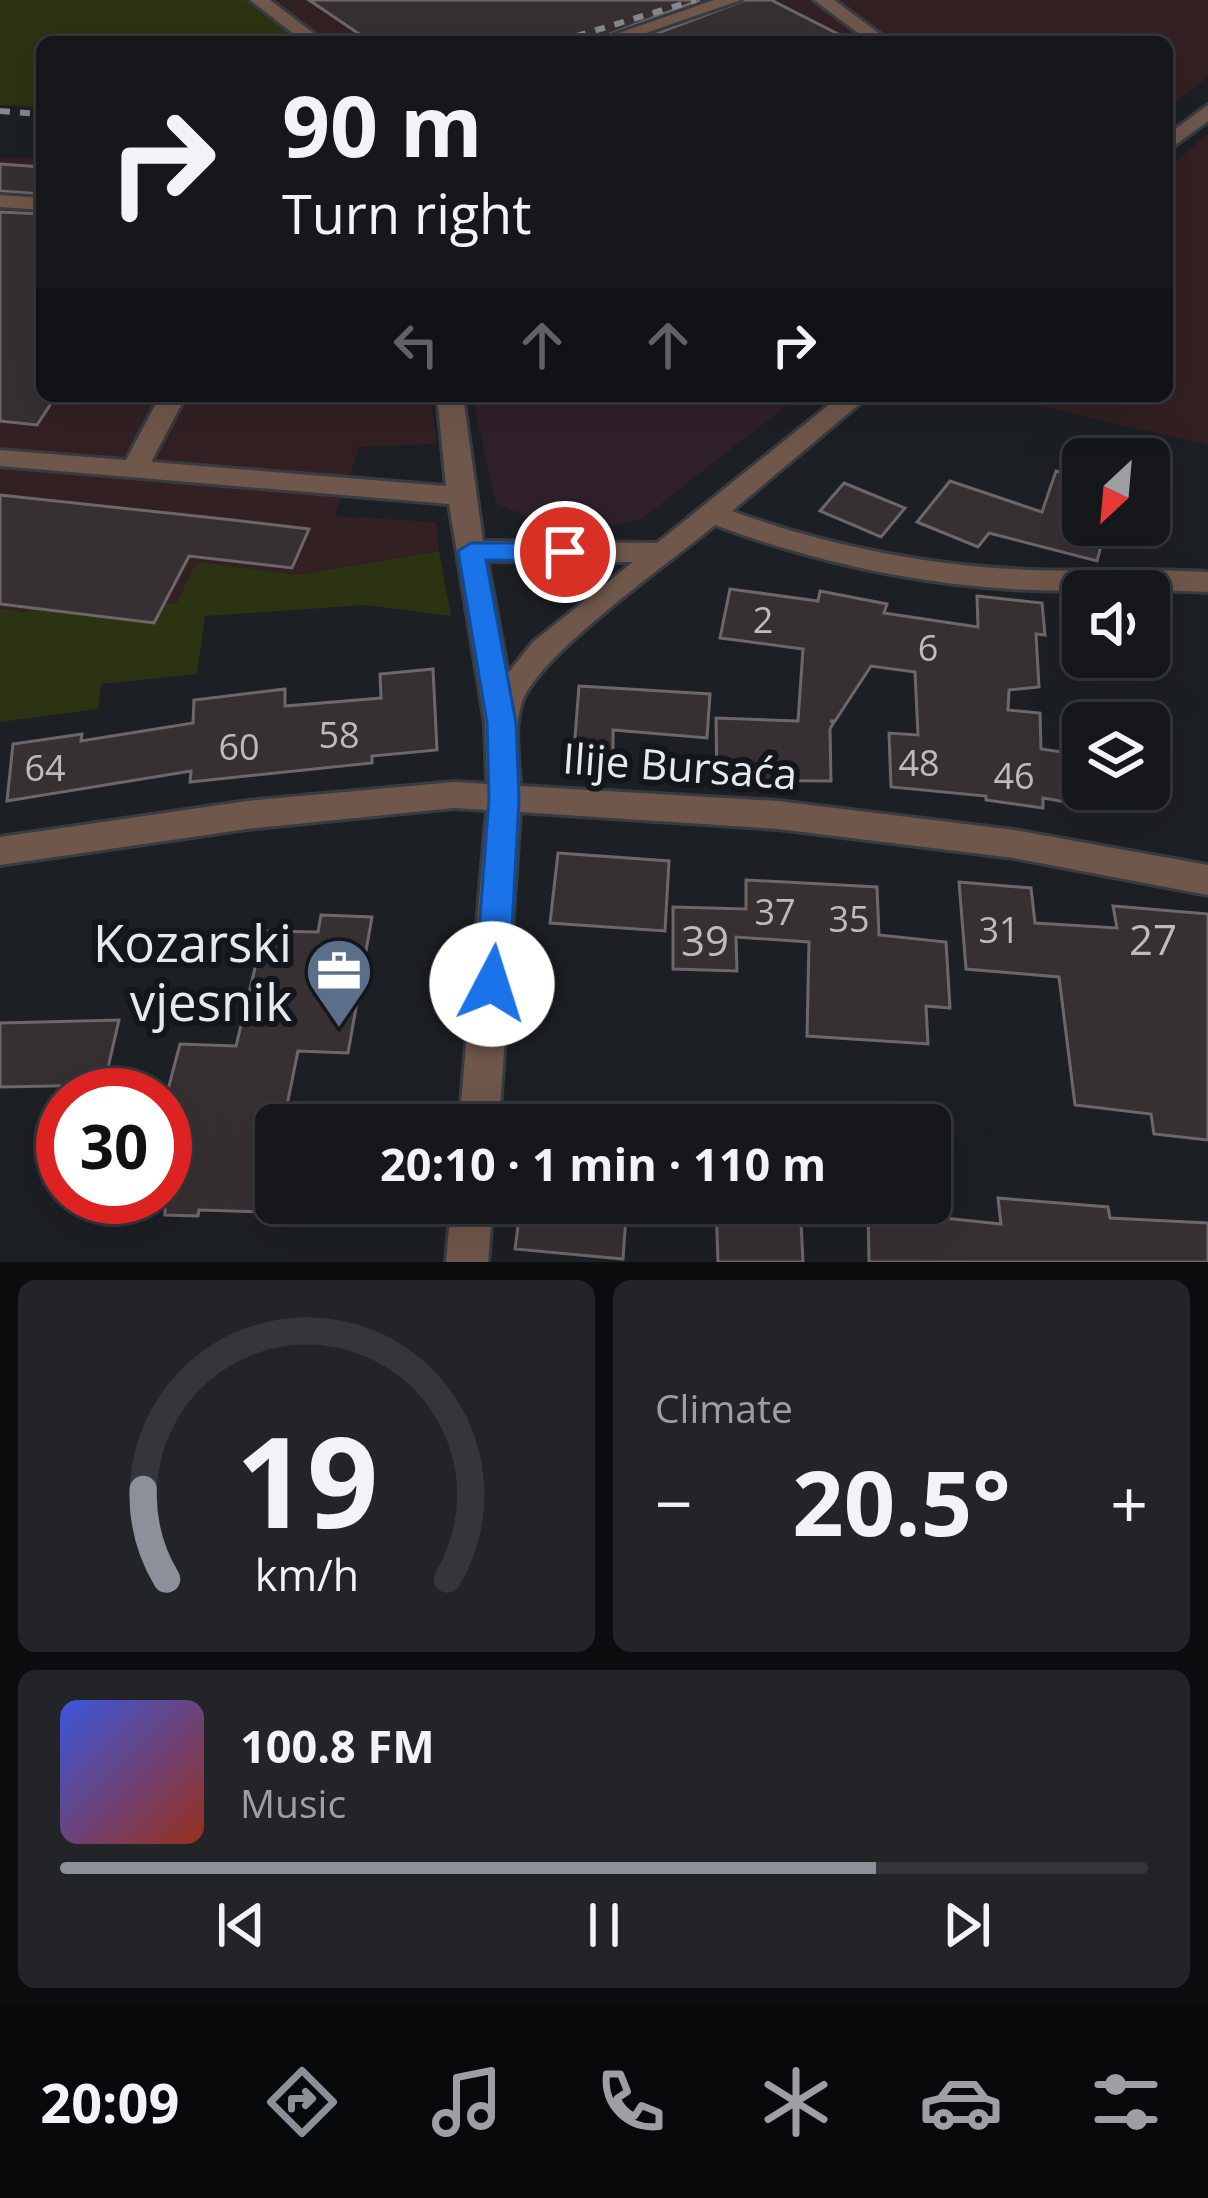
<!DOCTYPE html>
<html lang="en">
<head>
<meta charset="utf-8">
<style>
	body { margin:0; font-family:"Open Sans",sans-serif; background:#222428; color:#f1f3f6; height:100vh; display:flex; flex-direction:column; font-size:45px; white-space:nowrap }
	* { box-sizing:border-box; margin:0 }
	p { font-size:39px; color:#9d9fa3 }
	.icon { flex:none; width:66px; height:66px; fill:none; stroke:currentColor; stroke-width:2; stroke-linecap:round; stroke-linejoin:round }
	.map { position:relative; height:1262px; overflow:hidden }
	.panel { display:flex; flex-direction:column; gap:18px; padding:18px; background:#0c0d0f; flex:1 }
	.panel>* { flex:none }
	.hud { position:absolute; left:36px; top:36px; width:1137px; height:366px; border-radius:18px; box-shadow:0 12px 48px #0002,0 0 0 3px #34363a; background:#15171b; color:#f1f3f6; overflow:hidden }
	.needle { width:78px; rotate:206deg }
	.buttons { position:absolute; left:1062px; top:438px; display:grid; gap:24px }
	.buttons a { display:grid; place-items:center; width:108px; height:108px; border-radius:18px; background:#15171b; box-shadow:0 12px 48px #0002,0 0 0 3px #34363a; font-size:60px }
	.speed { position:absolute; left:36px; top:1068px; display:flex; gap:24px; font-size:60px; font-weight:700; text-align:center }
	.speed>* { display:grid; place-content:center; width:156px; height:156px; border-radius:50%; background:#15171b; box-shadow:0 12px 48px #0002,0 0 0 3px #34363a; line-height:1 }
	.speed .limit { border:18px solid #d22; background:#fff; color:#111 }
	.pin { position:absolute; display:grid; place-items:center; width:102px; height:102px; color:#fff; margin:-51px; border:6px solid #fff; border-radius:50%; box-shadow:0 3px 12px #0007 }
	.me { position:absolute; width:132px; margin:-66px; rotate:5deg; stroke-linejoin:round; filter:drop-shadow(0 0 9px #0008) }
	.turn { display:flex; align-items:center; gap:42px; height:252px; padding:0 48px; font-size:54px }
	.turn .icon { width:156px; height:156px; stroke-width:2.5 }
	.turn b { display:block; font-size:84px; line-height:102px }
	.lanes { display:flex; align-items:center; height:114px; padding:0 48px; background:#0003; justify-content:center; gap:60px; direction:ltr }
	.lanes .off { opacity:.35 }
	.big { font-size:90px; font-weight:700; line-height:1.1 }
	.panel .tile { flex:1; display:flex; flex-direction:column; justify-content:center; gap:18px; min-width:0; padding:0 42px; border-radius:18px; background:#222428 }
	.panel .dial { align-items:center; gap:0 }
	.dial svg { height:312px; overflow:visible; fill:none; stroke:#34363a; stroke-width:7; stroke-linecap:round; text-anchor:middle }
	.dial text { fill:#f1f3f6; stroke:none }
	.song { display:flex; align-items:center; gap:36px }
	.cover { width:144px; height:144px; border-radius:18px; background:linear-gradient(135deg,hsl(230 70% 55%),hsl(10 70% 35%)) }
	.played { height:12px; border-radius:6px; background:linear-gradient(90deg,#8c9099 75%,#34363a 75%) }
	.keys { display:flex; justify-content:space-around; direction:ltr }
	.heat { display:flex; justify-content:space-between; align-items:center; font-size:66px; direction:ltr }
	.panel .tiles { flex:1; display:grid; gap:18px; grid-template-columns:1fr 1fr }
	.tile:last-child { grid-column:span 2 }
	.trip { position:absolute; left:255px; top:1104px; width:696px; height:120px; border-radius:18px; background:#15171b; box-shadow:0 12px 48px #0002,0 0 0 3px #34363a; font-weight:700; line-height:120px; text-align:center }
	.tabs { display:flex; height:192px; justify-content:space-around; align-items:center; background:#08090b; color:#9d9fa3 }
	.tabs .icon { width:84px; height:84px }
	.tabs .on { color:#8c9099 }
	.tabs b { font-size:54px; color:#f1f3f6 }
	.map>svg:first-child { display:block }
	.commercial { fill:#30202b }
	.industrial { fill:#332023 }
	.green { fill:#2b3312 }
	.building { fill:#373033; stroke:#6e676a; stroke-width:3 }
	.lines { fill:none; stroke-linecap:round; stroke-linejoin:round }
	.minor-casing { stroke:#383b40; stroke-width:6 }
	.minor { fill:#70574b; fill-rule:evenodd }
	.rail { stroke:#86898d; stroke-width:6; stroke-dasharray:10 10; stroke-linecap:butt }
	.route { fill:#1a73e8; stroke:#114b97; stroke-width:3 }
	.labels { text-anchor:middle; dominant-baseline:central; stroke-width:12; stroke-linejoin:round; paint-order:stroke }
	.number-label { font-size:36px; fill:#bbbcbe }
	.street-label { font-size:42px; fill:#e7eaed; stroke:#13161b }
	.near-number-label { font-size:42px; fill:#bbbcbe }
	.near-poi-label { font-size:51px; fill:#e7eaed; stroke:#13161b; text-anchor:end }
</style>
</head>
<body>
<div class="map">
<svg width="1208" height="1262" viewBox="0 0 1208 1262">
	<rect width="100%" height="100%" fill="#1c1f24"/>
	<path class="commercial" d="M472,396H799L644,517L620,525L574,526L523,515L496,503Z"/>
	<g class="industrial">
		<path d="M256,0H1208V77L1167,109V42H314Z"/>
		<path d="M1208,133V445L997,396H1167V169Z"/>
		<path d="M0,158H42V396H430L437,444L359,447L335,516L436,522L439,551L298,575L198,563L176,604L41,589L27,613L0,608Z"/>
	</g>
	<g class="green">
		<path d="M0,0H256L314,42H42V107L0,105Z"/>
		<path d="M439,551L451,616L365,605L205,616L197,674L101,684L98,709L0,722V608L27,613L41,589L176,604L197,562L298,575Z"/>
	</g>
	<g class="building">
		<path d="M309,0H700L589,42H371Z"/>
		<path d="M745,0H771L854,42H634Z"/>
		<path d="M0,164L42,167V194L0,191Z"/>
		<path d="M0,212L42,214V396H56L37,425L0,421Z"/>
		<path d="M1056,471L1083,478V525L1106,528L1097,561L989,533L978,547L917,522L950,481L1042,512Z"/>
		<path d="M844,483L905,508L881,537L820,511Z"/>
		<path d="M0,495L233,520L309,529L292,568L189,556L154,623L0,604Z"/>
		<path d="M730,589L818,601L820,591L887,604L884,613L978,627L977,596L1042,603L1045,635L1036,634L1039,687L1009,690L1008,710L1040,713L1041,749L1083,755V805L1043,798V808L986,800V796L891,787L889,733L918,735L915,672L871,666L835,721H830L834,722L830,729L831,781L717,780L716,718L798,721L803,649L720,638Z"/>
		<path d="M433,669L437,750L372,756V763L190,782L191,771L7,801L13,744L82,734L81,741L193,723L194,700L285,689V706L381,698L380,674Z"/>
		<path d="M579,686L710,694L707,738L613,730V776H572Z"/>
		<path d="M558,853L669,861L665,931L550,923Z"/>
		<path d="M746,880L877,887L879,935L946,942L950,1008L926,1006L928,1044L807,1036L809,942L736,937L737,971L673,969V907L746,909Z"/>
		<path d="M959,882L1031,888L1035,923L1117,928L1113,906L1208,914V1140L1154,1134L1151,1114L1075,1105L1059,977L966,969Z"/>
		<path d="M321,915L372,917L348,1053L298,1051L283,1125H276V1161L266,1212L199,1210L198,1216L165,1215V1101L180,1044L236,1046L264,931L318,932Z"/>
		<path d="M119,1020L104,1085L0,1087V1023Z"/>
		<path d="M998,1198L1108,1207L1110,1218L1208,1223V1262H869L868,1210L1001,1224Z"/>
		<path d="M521,1203H627L623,1259L515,1249Z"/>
		<path d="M716,1203H800L803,1262H718Z"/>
	</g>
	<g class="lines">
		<defs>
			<g id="minor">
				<path d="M250,0H270L325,42H304Z"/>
				<path d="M714,0H741L620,42H593Z"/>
				<path d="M814,0H834L891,42H870Z"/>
				<path d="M1208,105V121L1167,151V135Z"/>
				<path d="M0,195L42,198V210L0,207Z"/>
				<path d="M160,396H186L151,462L446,486L437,396H463L483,541L657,543L840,396H869L732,511C828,546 929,566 1032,570C1090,572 1149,568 1208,572V592C1149,588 1091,592 1032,590C924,586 817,563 715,525C671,562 539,654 522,702C513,729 519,758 520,786L778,801L1014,830L1208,865V895L1014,858L778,829L520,812L499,1125H459L487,810L454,808L247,829L0,865V837L247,801L454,782L487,784L485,723L449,504L0,466V450L126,460ZM487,561L633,562L533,642L508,673Z"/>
				<path d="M451,1203H493L488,1262H446Z"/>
			</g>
		</defs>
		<use href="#minor" class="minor-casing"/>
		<use href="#minor" class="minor"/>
		<g class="rail">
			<path d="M557,42L696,0"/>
			<path d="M0,111L42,114"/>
		</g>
	</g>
	<path class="route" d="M471,543H565L578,552L565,561L486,560L516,723L519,799L509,984L504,995L492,999L480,995L475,984L489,799L487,723L458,551Z"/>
	<defs>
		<symbol id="office-pin" viewBox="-11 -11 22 30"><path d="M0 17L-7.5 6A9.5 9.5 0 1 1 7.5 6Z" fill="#5c6f8a" stroke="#13161b"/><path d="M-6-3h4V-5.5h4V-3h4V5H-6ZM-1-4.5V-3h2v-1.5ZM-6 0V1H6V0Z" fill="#fff"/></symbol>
	</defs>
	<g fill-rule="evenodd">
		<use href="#office-pin" x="301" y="933" width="76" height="104"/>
	</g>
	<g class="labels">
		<g class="number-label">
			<text x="763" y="619">2</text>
			<text x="928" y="647">6</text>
			<text x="339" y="734">58</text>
			<text x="239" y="746">60</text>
			<text x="919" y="762">48</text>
			<text x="45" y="767">64</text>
			<text x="1014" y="775">46</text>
			<text x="775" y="911">37</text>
			<text x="849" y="918">35</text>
			<text x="999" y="929">31</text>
		</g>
		<g class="street-label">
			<text transform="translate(680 765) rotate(4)">Ilije Bursaća</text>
		</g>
		<g class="near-number-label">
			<text x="1153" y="938">27</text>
			<text x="705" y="939">39</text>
		</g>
		<g class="near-poi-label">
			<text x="292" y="942">Kozarski<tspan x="292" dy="59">vjesnik</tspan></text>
		</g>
	</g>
</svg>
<div class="buttons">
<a><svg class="needle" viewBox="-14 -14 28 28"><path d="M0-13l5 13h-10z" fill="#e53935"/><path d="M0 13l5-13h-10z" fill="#9d9fa3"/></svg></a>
<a><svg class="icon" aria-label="sound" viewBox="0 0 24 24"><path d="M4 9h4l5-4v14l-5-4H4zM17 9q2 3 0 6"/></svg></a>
<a><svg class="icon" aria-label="layers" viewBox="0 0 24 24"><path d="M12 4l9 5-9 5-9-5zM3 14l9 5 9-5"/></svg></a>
</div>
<div class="speed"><div class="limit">30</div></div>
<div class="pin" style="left:565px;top:552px;background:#d93025"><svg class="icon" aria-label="arrive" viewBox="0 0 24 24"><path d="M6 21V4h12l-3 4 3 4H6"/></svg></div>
<svg class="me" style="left:492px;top:984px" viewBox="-20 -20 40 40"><circle r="19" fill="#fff"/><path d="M0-13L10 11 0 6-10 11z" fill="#1a73e8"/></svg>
<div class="trip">20:10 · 1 min · 110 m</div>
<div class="hud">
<div class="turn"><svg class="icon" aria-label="right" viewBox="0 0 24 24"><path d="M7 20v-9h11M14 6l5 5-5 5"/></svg><div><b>90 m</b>Turn right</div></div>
<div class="lanes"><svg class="icon off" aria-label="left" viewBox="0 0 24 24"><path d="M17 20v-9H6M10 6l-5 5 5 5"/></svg><svg class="icon off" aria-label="ahead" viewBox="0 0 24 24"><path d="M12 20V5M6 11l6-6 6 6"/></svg><svg class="icon off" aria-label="ahead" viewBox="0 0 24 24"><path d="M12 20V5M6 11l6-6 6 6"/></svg><svg class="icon" aria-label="right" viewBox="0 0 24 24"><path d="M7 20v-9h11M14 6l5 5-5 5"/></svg></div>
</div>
</div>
<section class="panel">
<div class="tiles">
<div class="tile dial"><svg viewBox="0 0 100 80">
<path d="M14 69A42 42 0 1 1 86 69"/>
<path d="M14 69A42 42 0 0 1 8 46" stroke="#8c9099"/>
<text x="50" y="56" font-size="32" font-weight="700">19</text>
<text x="50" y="72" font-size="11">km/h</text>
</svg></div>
<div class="tile"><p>Climate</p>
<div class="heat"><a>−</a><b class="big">20.5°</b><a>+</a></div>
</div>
<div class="tile">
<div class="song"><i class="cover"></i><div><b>100.8 FM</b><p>Music</p></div></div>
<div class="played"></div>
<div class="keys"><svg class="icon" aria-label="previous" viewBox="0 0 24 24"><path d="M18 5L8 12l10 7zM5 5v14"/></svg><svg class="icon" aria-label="pause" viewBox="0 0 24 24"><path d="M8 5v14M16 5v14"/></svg><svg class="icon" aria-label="next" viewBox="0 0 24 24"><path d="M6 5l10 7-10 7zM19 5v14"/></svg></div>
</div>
</div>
</section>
<nav class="tabs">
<b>20:09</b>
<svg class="icon on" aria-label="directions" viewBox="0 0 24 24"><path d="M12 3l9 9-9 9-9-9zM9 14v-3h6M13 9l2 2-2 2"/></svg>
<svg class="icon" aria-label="music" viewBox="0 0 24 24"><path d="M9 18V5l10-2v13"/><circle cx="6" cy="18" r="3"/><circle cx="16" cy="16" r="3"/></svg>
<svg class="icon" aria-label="phone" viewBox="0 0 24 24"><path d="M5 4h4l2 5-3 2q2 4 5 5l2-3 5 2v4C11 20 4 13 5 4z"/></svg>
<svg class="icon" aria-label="climate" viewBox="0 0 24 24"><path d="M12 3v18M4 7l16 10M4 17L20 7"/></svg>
<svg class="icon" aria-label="car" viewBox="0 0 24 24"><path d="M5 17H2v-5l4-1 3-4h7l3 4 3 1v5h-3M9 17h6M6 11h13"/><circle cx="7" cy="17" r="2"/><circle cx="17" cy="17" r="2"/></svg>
<svg class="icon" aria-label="filters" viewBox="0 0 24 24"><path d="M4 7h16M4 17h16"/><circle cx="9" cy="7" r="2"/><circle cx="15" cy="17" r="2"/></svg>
</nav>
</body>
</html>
